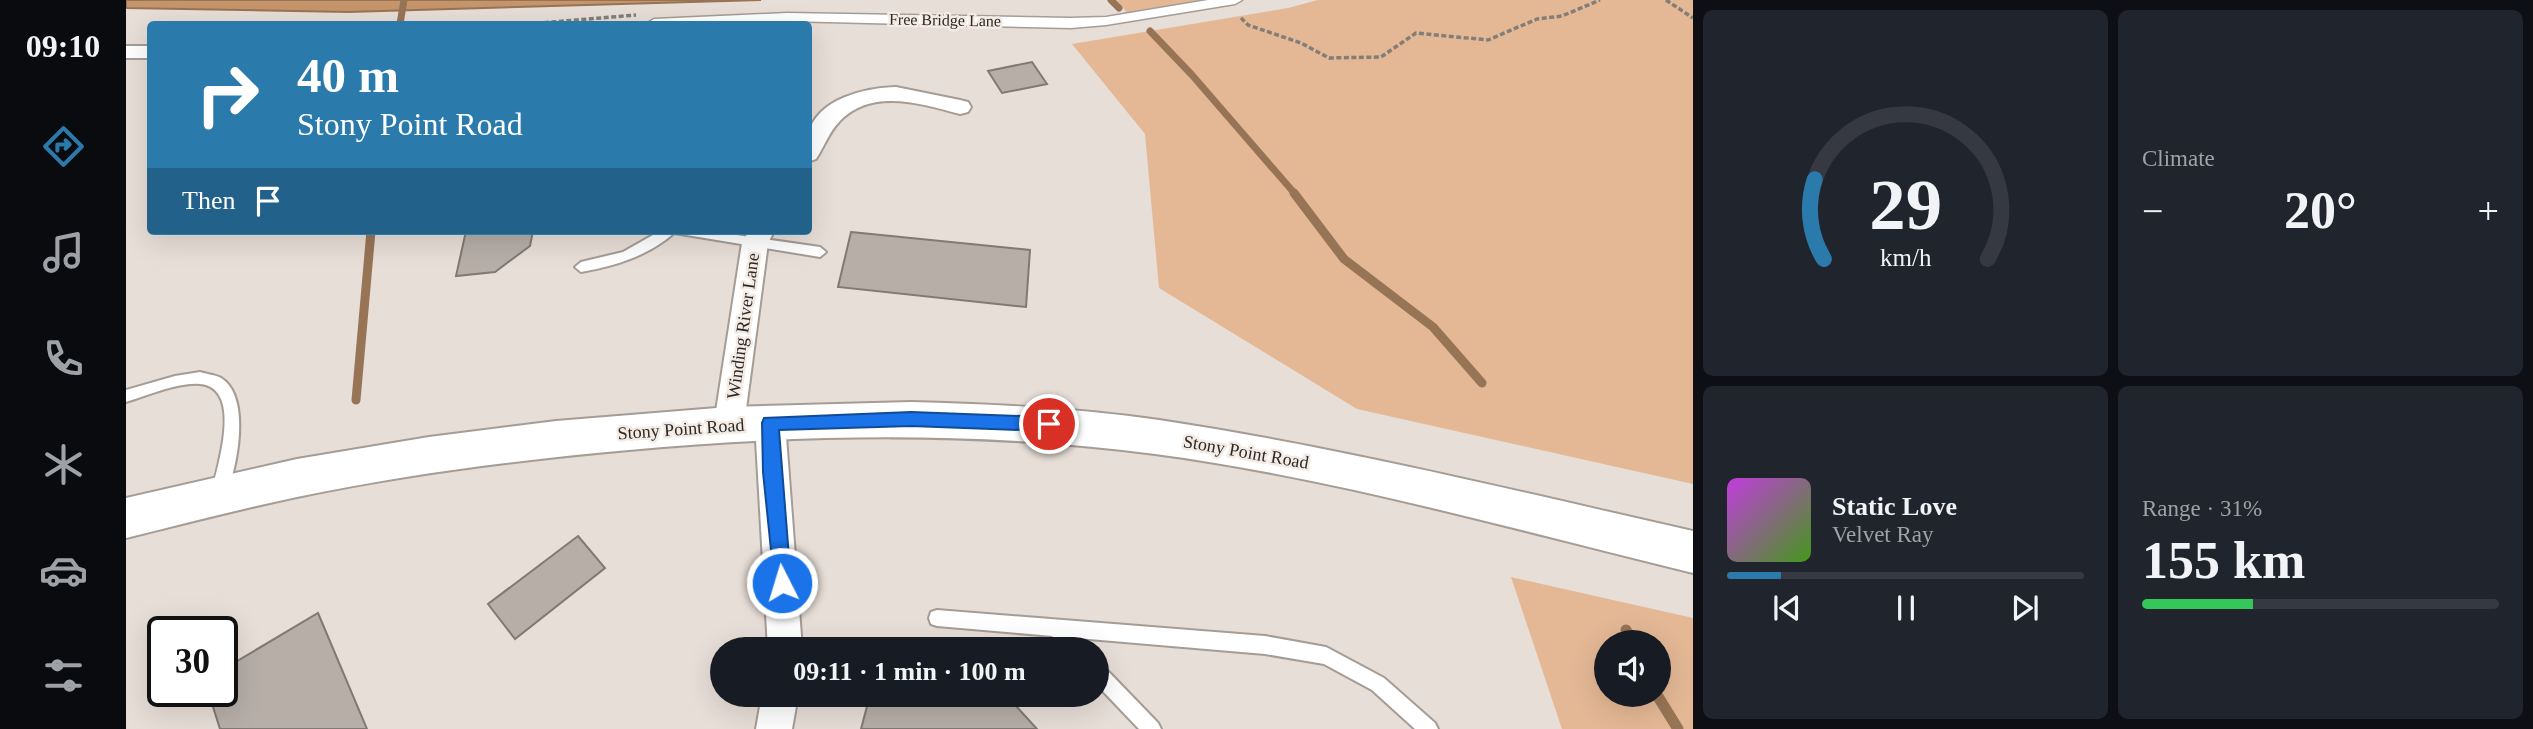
<!DOCTYPE html>
<html lang="en">
<head>
<meta charset="utf-8">
<style>
	body { margin:0; font-family:Georgia,serif; background:#20242c; color:#f1f3f6; height:100vh; display:flex; flex-direction:column; font-size:26px; white-space:nowrap }
	* { box-sizing:border-box; margin:0 }
	p { font-size:23px; color:#9ea1a6 }
	.icon { flex:none; width:38px; height:38px; fill:none; stroke:currentColor; stroke-width:2; stroke-linecap:round; stroke-linejoin:round }
	.map { position:relative; flex:1; overflow:hidden }
	.sheet { display:flex; flex-direction:column; gap:10px; padding:10px; background:#0d0f14; width:840px }
	.sheet>* { flex:none }
	.top-card { position:absolute; left:21px; top:21px; width:665px; height:214px; border-radius:7px; box-shadow:0 7px 28px #0002; background:#2b7aac; color:#fff; overflow:hidden }
	.tools { position:absolute; left:1468px; top:630px; display:grid; gap:14px }
	.tools a { display:grid; place-items:center; width:77px; height:77px; border-radius:50%; background:#171b24; box-shadow:0 7px 28px #0002; font-size:35px }
	.speed { position:absolute; left:21px; top:616px; display:flex; gap:14px; font-size:35px; font-weight:700; text-align:center }
	.speed>* { display:grid; place-content:center; width:91px; height:91px; border-radius:50%; background:#171b24; box-shadow:0 7px 28px #0002; line-height:1 }
	.speed .limit { border:4px solid #111; border-radius:10px; background:#fff; color:#111 }
	.pin { position:absolute; display:grid; place-items:center; width:60px; height:60px; color:#fff; margin:-30px; border:4px solid #fff; border-radius:50%; box-shadow:0 2px 7px #0007 }
	.me { position:absolute; width:77px; margin:-38px; rotate:355deg; stroke-linejoin:round; filter:drop-shadow(0 0 5px #0008) }
	.turn { display:flex; align-items:center; gap:24px; height:147px; padding:0 35px; font-size:32px }
	.turn .icon { width:91px; height:91px; stroke-width:2.5 }
	.turn b { display:block; font-size:49px; line-height:60px }
	.then { display:flex; align-items:center; height:66px; padding:0 35px; background:#0003; gap:14px; font-size:26px }
	.big { font-size:52px; font-weight:700; line-height:1.1 }
	.sheet .tile { flex:1; display:flex; flex-direction:column; justify-content:center; gap:10px; min-width:0; padding:0 24px; border-radius:10px; background:#20242c }
	.sheet .dial { align-items:center; gap:0 }
	.dial svg { height:182px; overflow:visible; fill:none; stroke:#363941; stroke-width:7; stroke-linecap:round; text-anchor:middle }
	.dial text { fill:#f1f3f6; stroke:none }
	.song { display:flex; align-items:center; gap:21px }
	.cover { width:84px; height:84px; border-radius:10px; background:linear-gradient(135deg,hsl(290 70% 55%),hsl(100 70% 35%)) }
	.played { height:7px; border-radius:4px; background:linear-gradient(90deg,#2b7aac 15%,#363941 15%) }
	.keys { display:flex; justify-content:space-around; direction:ltr }
	.heat { display:flex; justify-content:space-between; align-items:center; font-size:38px; direction:ltr }
	.charge { height:10px; border-radius:5px; background:linear-gradient(90deg,#34c759 31%,#363941 0) }
	.sheet .tiles { flex:1; display:grid; gap:10px; grid-template-columns:repeat(2,1fr) }
	.trip { position:absolute; left:584px; top:637px; width:399px; height:70px; border-radius:35px; background:#171b24; box-shadow:0 7px 28px #0002; font-weight:700; line-height:70px; text-align:center }
	main { display:flex; flex:1; min-height:0 }
	.tab-bar { display:flex; flex-direction:column; width:126px; justify-content:space-around; align-items:center; background:#090b0e; color:#9ea1a6 }
	.tab-bar .icon { width:49px; height:49px }
	.tab-bar .on { color:#2b7aac }
	.tab-bar b { font-size:32px; color:#f1f3f6 }
	.map>svg:first-child { display:block }
	.green { fill:#e4b895; fill-rule:evenodd }
	.water { fill:#c7956b; stroke:#987456; stroke-width:2 }
	.lines { fill:none; stroke-linecap:round; stroke-linejoin:round }
	.stream-far2 { stroke:#987456; stroke-width:7 }
	.stream-far1 { stroke:#987456; stroke-width:9 }
	.stream { stroke:#987456; stroke-width:11 }
	.building { fill:#b6aea7; stroke:#817973; stroke-width:2 }
	.service-casing { stroke:#a59c96; stroke-width:4 }
	.pedestrian-casing { stroke:#a59c96; stroke-width:3 }
	.minor-casing { stroke:#a59c96; stroke-width:4 }
	.secondary-casing { stroke:#a59c96; stroke-width:4 }
	.path { stroke:#847e79; stroke-width:3.5; stroke-dasharray:5 2.5; stroke-linecap:butt }
	.service { fill:#fff; fill-rule:evenodd }
	.pedestrian { fill:#fff; fill-rule:evenodd }
	.minor { fill:#fff; fill-rule:evenodd }
	.secondary { fill:#fff; fill-rule:evenodd }
	.route { fill:#1a73e8; stroke:#114b97; stroke-width:2 }
	.labels { text-anchor:middle; dominant-baseline:central; stroke-width:5; stroke-linejoin:round; paint-order:stroke }
	.far-street-label { font-size:16px; fill:#2b2825; stroke:#f4ebe4 }
	.street-label { font-size:18px; fill:#2b2825; stroke:#f4ebe4 }
</style>
</head>
<body>
<main>
<nav class="tab-bar">
<b>09:10</b>
<svg class="icon on" aria-label="directions" viewBox="0 0 24 24"><path d="M12 3l9 9-9 9-9-9zM9 14v-3h6M13 9l2 2-2 2"/></svg>
<svg class="icon" aria-label="music" viewBox="0 0 24 24"><path d="M9 18V5l10-2v13"/><circle cx="6" cy="18" r="3"/><circle cx="16" cy="16" r="3"/></svg>
<svg class="icon" aria-label="phone" viewBox="0 0 24 24"><path d="M5 4h4l2 5-3 2q2 4 5 5l2-3 5 2v4C11 20 4 13 5 4z"/></svg>
<svg class="icon" aria-label="climate" viewBox="0 0 24 24"><path d="M12 3v18M4 7l16 10M4 17L20 7"/></svg>
<svg class="icon" aria-label="car" viewBox="0 0 24 24"><path d="M5 17H2v-5l4-1 3-4h7l3 4 3 1v5h-3M9 17h6M6 11h13"/><circle cx="7" cy="17" r="2"/><circle cx="17" cy="17" r="2"/></svg>
<svg class="icon" aria-label="filters" viewBox="0 0 24 24"><path d="M4 7h16M4 17h16"/><circle cx="9" cy="7" r="2"/><circle cx="15" cy="17" r="2"/></svg>
</nav>
<div class="map">
<svg width="1567" height="729" viewBox="0 0 1567 729">
	<rect width="100%" height="100%" fill="#e7ded7"/>
	<g class="green">
		<path d="M991,0H1110L1005,18Z"/>
		<path d="M1192,0H1567V484L1231,409L1033,288L1019,134L946,44L1162,8Z"/>
		<path d="M1385,577L1567,618V729H1436ZM1480,642H1533V695H1480Z"/>
	</g>
	<path class="water" d="M0,0H635L222,12L0,8Z"/>
	<g class="lines">
		<g class="stream-far2">
			<path d="M985,0L993,8"/>
			<path d="M274,24L278,0"/>
			<path d="M1024,31L1066,75L1170,195"/>
		</g>
		<g class="stream-far1">
			<path d="M1168,193L1218,259L1307,327L1356,383"/>
			<path d="M230,400L245,231"/>
		</g>
		<g class="stream">
			<path d="M1500,630L1506,642"/>
			<path d="M1531,695L1552,729"/>
		</g>
	</g>
	<g class="building">
		<path d="M906,62L921,84L876,93L862,71Z"/>
		<path d="M340,231H407L404,246L369,272L330,276Z"/>
		<path d="M725,232L904,250L900,307L712,287Z"/>
		<path d="M452,536L479,568L389,639L362,604Z"/>
		<path d="M192,613L241,729H94L82,691H96V670Z"/>
		<path d="M744,695H880L911,729H735Z"/>
	</g>
	<g class="lines">
		<defs>
			<g id="service">
				<path d="M534,231H583L694,247L700,252L694,257L548,233C522,256 489,266 455,272L449,267L455,262L497,252Z"/>
				<path d="M74,372C80,374 90,375 95,378C126,397 111,472 98,499L93,501L88,499L85,494C91,468 118,388 74,384C53,382 20,396 0,402V390L49,376Z"/>
				<path d="M811,610L1139,636L1200,647L1258,678L1309,723L1312,729H1289L1246,690L1198,664L1139,654L951,638L959,649H938L926,636L811,626L805,624L803,618L805,612Z"/>
				<path d="M971,663L977,666L1032,723L1035,729H1013L971,685Z"/>
			</g>
			<path id="pedestrian" d="M1082,0H1116L1109,4L980,25L945,28L661,21L520,24L528,19L661,13L945,18L980,17Z"/>
			<g id="minor">
				<rect x="0" y="46" width="24" height="12"/>
				<path d="M770,87L834,100L842,102L845,107L842,112L834,114C796,104 745,87 713,122C703,132 698,147 690,159L682,162C682,153 680,142 682,134C692,98 739,88 770,87Z"/>
				<path d="M623,231H648L642,243L618,424L613,433L603,436L593,433L588,424L616,243Z"/>
				<path d="M644,411L654,414L659,423L676,649H642L629,423L634,414Z"/>
				<path d="M636,695H672L666,729H630Z"/>
			</g>
			<path id="secondary" d="M785,402C868,404 951,408 1033,420C1213,447 1390,491 1567,531V573C1390,530 1210,478 1029,454C852,431 680,434 503,450C392,460 280,474 171,497C114,509 57,524 0,538V498L171,459L303,437L430,421L603,407Z"/>
		</defs>
		<use href="#service" class="service-casing"/>
		<use href="#pedestrian" class="pedestrian-casing"/>
		<use href="#minor" class="minor-casing"/>
		<use href="#secondary" class="secondary-casing"/>
		<g class="path">
			<path d="M1540,0L1567,18"/>
			<path d="M1115,18L1122,25L1175,43L1203,58L1255,57L1290,33L1362,40L1411,19L1436,16L1474,0"/>
			<path d="M403,24L510,15"/>
		</g>
		<use href="#service" class="service"/>
		<use href="#pedestrian" class="pedestrian"/>
		<use href="#minor" class="minor"/>
		<use href="#secondary" class="secondary"/>
	</g>
	<path class="route" d="M785,412L923,417L929,419L931,424L929,429L923,431L785,426L653,430L665,583L662,589L656,592L649,589L637,472L636,423L638,418Z"/>
	<g class="labels">
		<g class="far-street-label">
			<text transform="translate(819 20) rotate(1)">Free Bridge Lane</text>
		</g>
		<g class="street-label">
			<text transform="translate(617 326) rotate(-82)">Winding River Lane</text>
			<text transform="translate(555 429) rotate(-4)">Stony Point Road</text>
			<text transform="translate(1120 452) rotate(10)">Stony Point Road</text>
		</g>
	</g>
</svg>
<div class="tools">
<a><svg class="icon" aria-label="sound" viewBox="0 0 24 24"><path d="M4 9h4l5-4v14l-5-4H4zM17 9q2 3 0 6"/></svg></a>
</div>
<div class="speed"><div class="limit">30</div></div>
<div class="pin" style="left:923px;top:424px;background:#d93025"><svg class="icon" aria-label="arrive" viewBox="0 0 24 24"><path d="M6 21V4h12l-3 4 3 4H6"/></svg></div>
<svg class="me" style="left:656px;top:583px" viewBox="-20 -20 40 40"><circle r="17" fill="#1a73e8" stroke="#fff" stroke-width="3"/><path d="M0-11L8 9 0 5-8 9z" fill="#fff"/></svg>
<div class="trip">09:11 · 1 min · 100 m</div>
<div class="top-card">
<div class="turn"><svg class="icon" aria-label="right" viewBox="0 0 24 24"><path d="M7 20v-9h11M14 6l5 5-5 5"/></svg><div><b>40 m</b>Stony Point Road</div></div>
<div class="then">Then<svg class="icon" aria-label="arrive" viewBox="0 0 24 24"><path d="M6 21V4h12l-3 4 3 4H6"/></svg></div>
</div>
</div>
<section class="sheet">
<div class="tiles">
<div class="tile dial"><svg viewBox="0 0 100 80">
<path d="M14 69A42 42 0 1 1 86 69"/>
<path d="M14 69A42 42 0 0 1 10 34" stroke="#2b7aac"/>
<text x="50" y="56" font-size="32" font-weight="700">29</text>
<text x="50" y="72" font-size="11">km/h</text>
</svg></div>
<div class="tile"><p>Climate</p>
<div class="heat"><a>−</a><b class="big">20°</b><a>+</a></div>
</div>
<div class="tile">
<div class="song"><i class="cover"></i><div><b>Static Love</b><p>Velvet Ray</p></div></div>
<div class="played"></div>
<div class="keys"><svg class="icon" aria-label="previous" viewBox="0 0 24 24"><path d="M18 5L8 12l10 7zM5 5v14"/></svg><svg class="icon" aria-label="pause" viewBox="0 0 24 24"><path d="M8 5v14M16 5v14"/></svg><svg class="icon" aria-label="next" viewBox="0 0 24 24"><path d="M6 5l10 7-10 7zM19 5v14"/></svg></div>
</div>
<div class="tile"><p>Range · 31%</p><b class="big">155 km</b><div class="charge"></div></div>
</div>
</section>
</main>
</body>
</html>
